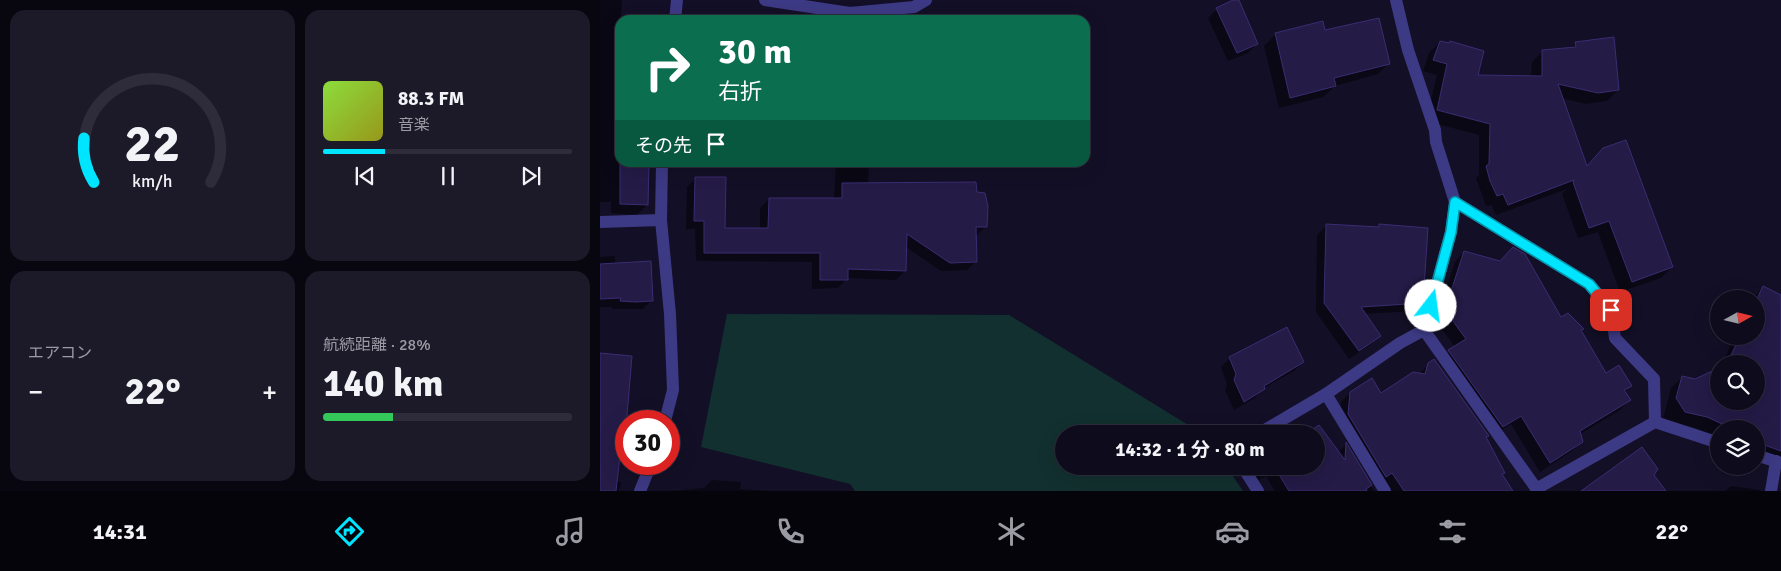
<!DOCTYPE html>
<html lang="ja">
<head>
<meta charset="utf-8">
<style>
	body { margin:0; font-family:Signika,"Noto Sans JP",sans-serif; background:#1c1929; color:#f1f3f6; height:100vh; display:flex; flex-direction:column; font-size:19px; white-space:nowrap }
	* { box-sizing:border-box; margin:0 }
	p { font-size:16px; color:#9b9ba3 }
	.icon { flex:none; width:28px; height:28px; fill:none; stroke:currentColor; stroke-width:2; stroke-linecap:round; stroke-linejoin:round }
	.map { position:relative; flex:1; overflow:hidden }
	.sheet { display:flex; flex-direction:column; gap:10px; padding:10px; background:#08060f; width:600px }
	.sheet>* { flex:none }
	.top-card { position:absolute; left:15px; top:15px; width:475px; height:152px; border-radius:15px; box-shadow:0 5px 20px #0002,0 0 0 1px #2e2b3b; background:#0b6e4f; color:#fff; overflow:hidden }
	.needle { width:32px; rotate:82deg }
	.controls { position:absolute; left:1110px; top:290px; display:grid; gap:10px }
	.controls a { display:grid; place-items:center; width:55px; height:55px; border-radius:50%; background:#0e0b1c; box-shadow:0 5px 20px #0002,0 0 0 1px #2e2b3b; font-size:25px }
	.speed { position:absolute; left:15px; top:410px; display:flex; gap:10px; font-size:25px; font-weight:700; text-align:center }
	.speed>* { display:grid; place-content:center; width:65px; height:65px; border-radius:50%; background:#0e0b1c; box-shadow:0 5px 20px #0002,0 0 0 1px #2e2b3b; line-height:1 }
	.speed .limit { border:8px solid #d22; background:#fff; color:#111 }
	.pin { position:absolute; display:grid; place-items:center; width:42px; height:42px; color:#fff; margin:-21px; border-radius:10px; box-shadow:0 2px 8px #0006 }
	.me { position:absolute; width:55px; margin:-28px; rotate:15deg; stroke-linejoin:round; filter:drop-shadow(0 0 4px #0008) }
	.turn { display:flex; align-items:center; gap:18px; height:105px; padding:0 20px; font-size:22px }
	.turn .icon { width:65px; height:65px; stroke-width:2.5 }
	.turn b { display:block; font-size:35px; line-height:42px }
	.then { display:flex; align-items:center; height:48px; padding:0 20px; background:#0003; gap:10px; font-size:19px }
	.big { font-size:38px; font-weight:700; line-height:1.1 }
	.sheet .widget { flex:1; display:flex; flex-direction:column; justify-content:center; gap:8px; min-width:0; padding:0 18px; border-radius:15px; background:#1c1929 }
	.sheet .dial { align-items:center; gap:0 }
	.dial svg { height:130px; overflow:visible; fill:none; stroke:#2e2b3b; stroke-width:7; stroke-linecap:round; text-anchor:middle }
	.dial text { fill:#f1f3f6; stroke:none }
	.song { display:flex; align-items:center; gap:15px }
	.cover { width:60px; height:60px; border-radius:8px; background:linear-gradient(135deg,hsl(90 70% 55%),hsl(60 70% 35%)) }
	.played { height:5px; border-radius:2px; background:linear-gradient(90deg,#00e5ff 25%,#2e2b3b 25%) }
	.keys { display:flex; justify-content:space-around; direction:ltr }
	.heat { display:flex; justify-content:space-between; align-items:center; font-size:28px; direction:ltr }
	.charge { height:8px; border-radius:4px; background:linear-gradient(90deg,#34c759 28%,#2e2b3b 0) }
	.sheet .tiles { flex:1; display:grid; gap:10px; grid-template-columns:repeat(2,1fr) }
	.trip { position:absolute; left:455px; top:425px; width:270px; height:50px; border-radius:25px; background:#0e0b1c; box-shadow:0 5px 20px #0002,0 0 0 1px #2e2b3b; font-weight:700; line-height:50px; text-align:center }
	.menu { display:flex; height:80px; justify-content:space-around; align-items:center; background:#06040b; color:#9b9ba3 }
	.menu .icon { width:35px; height:35px }
	.menu .active { color:#00e5ff }
	.menu b { font-size:22px; color:#f1f3f6 }
	main { display:flex; flex:1; min-height:0 }
	.map>svg:first-child { display:block }
	.green { fill:#12302f }
	.shadow { fill:#0007 }
	.building { fill:#241b47; stroke:#3b2d73 }
	.lines { fill:none; stroke-linecap:round; stroke-linejoin:round }
	.minor { stroke:#3d3a85; stroke-width:12 }
	.tertiary { stroke:#3d3a85; stroke-width:12 }
	.route-casing { stroke:#0095a6; stroke-width:12 }
	.route { stroke:#00e5ff; stroke-width:9 }
</style>
</head>
<body>
<main>
<section class="sheet">
<div class="tiles">
<div class="widget dial"><svg viewBox="0 0 100 80">
<path d="M14 69A42 42 0 1 1 86 69"/>
<path d="M14 69A42 42 0 0 1 8 42" stroke="#00e5ff"/>
<text x="50" y="56" font-size="32" font-weight="700">22</text>
<text x="50" y="72" font-size="11">km/h</text>
</svg></div>
<div class="widget">
<div class="song"><i class="cover"></i><div><b>88.3 FM</b><p>音楽</p></div></div>
<div class="played"></div>
<div class="keys"><svg class="icon" aria-label="previous" viewBox="0 0 24 24"><path d="M18 5L8 12l10 7zM5 5v14"/></svg><svg class="icon" aria-label="pause" viewBox="0 0 24 24"><path d="M8 5v14M16 5v14"/></svg><svg class="icon" aria-label="next" viewBox="0 0 24 24"><path d="M6 5l10 7-10 7zM19 5v14"/></svg></div>
</div>
<div class="widget"><p>エアコン</p>
<div class="heat"><a>−</a><b class="big">22°</b><a>+</a></div>
</div>
<div class="widget"><p>航続距離 · 28%</p><b class="big">140 km</b><div class="charge"></div></div>
</div>
</section>
<div class="map">
<svg width="1181" height="491" viewBox="0 0 1181 491">
	<rect width="100%" height="100%" fill="#130f26"/>
	<path class="green" d="M127,314L409,315L603,434H464V466H626L643,491H255L250,484L101,447Z"/>
	<g class="shadow">
		<path d="M0,0H22L19,43L20,162L47,205L37,215L11,213V202H0Z"/>
		<path d="M638,0L657,44L648,53L628,61L608,18L617,9Z"/>
		<path d="M724,31L789,63L778,74L735,86L723,97L679,108L664,46L676,34Z"/>
		<path d="M840,42L876,76L931,77L932,62L943,51L970,49L976,43L1018,90L1007,101L986,104L962,98L986,167L1072,267L1061,278L1020,292L998,232L978,238L962,194L967,189L896,215L892,205L886,206L876,178L879,175V135L826,121L837,75L823,71L829,53Z"/>
		<path d="M236,162H269L268,185L376,193L386,226L377,235H375L376,261L367,270L341,271L306,247L305,271L296,280L247,278L238,288L212,289V262L96,261L95,229H86L87,187L96,178L124,229L160,230V208L169,199H234Z"/>
		<path d="M780,225L822,302L813,311L765,314L779,336L770,345L749,359L716,312L717,235L726,226L777,228Z"/>
		<path d="M864,252L980,331L1006,375L1031,385L1024,392L1029,400L1020,410L980,434L982,442L972,451L940,472L911,424L893,436L840,361L855,347L836,321L855,262Z"/>
		<path d="M15,256V264L52,300L43,309H12V307H0V257Z"/>
		<path d="M1163,288L1181,296V458L1156,456V429H1119V437L1096,428L1063,419L1071,388L1082,378L1119,401H1156V364H1122L1135,336H1156V299H1152Z"/>
		<path d="M0,354L24,438L20,442L16,481L21,482L19,491H0Z"/>
		<path d="M630,358L703,362L694,371L664,388L655,398L634,410L625,390L627,384L621,367Z"/>
		<path d="M829,364L885,438L904,472L901,475L911,491H780L739,424L741,402L750,393L780,394L820,373Z"/>
		<path d="M718,427L738,453L746,444L774,491H675L666,476L651,484L639,466H716V434L712,431Z"/>
		<path d="M112,480L141,482L140,489L171,491H72L104,488Z"/>
		<path d="M1131,486L1160,490V491H1125Z"/>
	</g>
	<g class="building">
		<path d="M633,0H639L658,44L637,53L616,8Z"/>
		<path d="M779,18L790,64L734,78L736,86L690,98L675,33L723,21L725,30Z"/>
		<path d="M1014,37L1019,90L998,93L958,84L987,166L1003,148L1026,140L1073,267L1032,282L1009,221L989,228L973,182L974,180L908,205L903,194L897,196L890,181L886,166L889,164L890,124L837,110L847,64L833,60L840,41L849,43L850,41L884,51L878,75L942,76V50L976,47L975,42Z"/>
		<path d="M20,162H49L48,205L20,204Z"/>
		<path d="M95,177H126L125,228H168L169,198H242V183L376,182L377,192L385,193L388,206L387,227H376L377,262L350,263L307,234L306,271L248,269V280H220V253H104V221H94Z"/>
		<path d="M726,224L779,227V224L828,228L823,303L761,307L781,336L759,351L724,303Z"/>
		<path d="M913,247L925,254L961,317L968,313L984,329L981,330L1006,373L1019,365L1032,386L1024,390L1031,400L980,431L983,442L950,463L921,416L903,427L848,350L866,339L845,310L864,251L900,261Z"/>
		<path d="M51,261L53,301L35,302L20,301L21,298L0,299V264Z"/>
		<path d="M1163,286L1181,295V451L1156,442V429H1133L1107,417L1085,412L1076,398L1082,376L1095,379L1119,368V401H1156V364H1127L1140,336H1156V301Z"/>
		<path d="M687,327L704,362L664,386L665,389L644,402L634,380L636,374L629,357Z"/>
		<path d="M0,353L32,356L25,439L22,438L16,491H0Z"/>
		<path d="M834,359L889,436L886,437L905,473L902,474L913,491H804L792,473L786,477L748,414L750,392L772,378L781,393L813,372L825,374L828,363Z"/>
		<path d="M719,425L745,460L746,442L772,485L766,489L767,491H689L675,468L661,476L654,466H716V434H698L710,426L713,429Z"/>
		<path d="M1042,447L1058,469L1054,475L1066,491H981Z"/>
	</g>
	<g class="lines">
		<g class="minor">
			<path d="M165,0L250,13L314,7L326,0"/>
			<path d="M796,0L808,50L835,130L836,142L855,202L851,232L824,330L938,491"/>
			<path d="M75,20L77,0"/>
			<path d="M62,162L61,220L70,314L73,390L65,421"/>
			<path d="M0,222L61,220"/>
			<path d="M726,394L785,491"/>
			<path d="M658,434L726,394L800,343L824,330"/>
			<path d="M1156,455L1181,463"/>
			<path d="M642,466L658,491"/>
			<path d="M936,489L1055,422L1119,443"/>
			<path d="M40,491L51,464"/>
			<path d="M1171,491L1176,461"/>
		</g>
		<path class="tertiary" d="M855,202L989,284L1011,310L1015,338L1054,379L1055,422"/>
	</g>
	<g class="lines">
		<defs>
			<path id="route" d="M831,306L851,232L855,202L989,284L1011,310"/>
		</defs>
		<use href="#route" class="route-casing"/>
		<use href="#route" class="route"/>
	</g>
</svg>
<div class="controls">
<a><svg class="needle" viewBox="-14 -14 28 28"><path d="M0-13l5 13h-10z" fill="#e53935"/><path d="M0 13l5-13h-10z" fill="#9b9ba3"/></svg></a>
<a><svg class="icon" aria-label="search" viewBox="0 0 24 24"><circle cx="10" cy="10" r="6"/><path d="M15 15l6 6"/></svg></a>
<a><svg class="icon" aria-label="layers" viewBox="0 0 24 24"><path d="M12 4l9 5-9 5-9-5zM3 14l9 5 9-5"/></svg></a>
</div>
<div class="speed"><div class="limit">30</div></div>
<div class="pin" style="left:1011px;top:310px;background:#d93025"><svg class="icon" aria-label="arrive" viewBox="0 0 24 24"><path d="M6 21V4h12l-3 4 3 4H6"/></svg></div>
<svg class="me" style="left:831px;top:306px" viewBox="-20 -20 40 40"><circle r="19" fill="#fff"/><path d="M0-13L10 11 0 6-10 11z" fill="#00e5ff"/></svg>
<div class="trip">14:32 · 1 分 · 80 m</div>
<div class="top-card">
<div class="turn"><svg class="icon" aria-label="right" viewBox="0 0 24 24"><path d="M7 20v-9h11M14 6l5 5-5 5"/></svg><div><b>30 m</b>右折</div></div>
<div class="then">その先<svg class="icon" aria-label="arrive" viewBox="0 0 24 24"><path d="M6 21V4h12l-3 4 3 4H6"/></svg></div>
</div>
</div>
</main>
<nav class="menu">
<b>14:31</b>
<svg class="icon active" aria-label="directions" viewBox="0 0 24 24"><path d="M12 3l9 9-9 9-9-9zM9 14v-3h6M13 9l2 2-2 2"/></svg>
<svg class="icon" aria-label="music" viewBox="0 0 24 24"><path d="M9 18V5l10-2v13"/><circle cx="6" cy="18" r="3"/><circle cx="16" cy="16" r="3"/></svg>
<svg class="icon" aria-label="phone" viewBox="0 0 24 24"><path d="M5 4h4l2 5-3 2q2 4 5 5l2-3 5 2v4C11 20 4 13 5 4z"/></svg>
<svg class="icon" aria-label="climate" viewBox="0 0 24 24"><path d="M12 3v18M4 7l16 10M4 17L20 7"/></svg>
<svg class="icon" aria-label="car" viewBox="0 0 24 24"><path d="M5 17H2v-5l4-1 3-4h7l3 4 3 1v5h-3M9 17h6M6 11h13"/><circle cx="7" cy="17" r="2"/><circle cx="17" cy="17" r="2"/></svg>
<svg class="icon" aria-label="filters" viewBox="0 0 24 24"><path d="M4 7h16M4 17h16"/><circle cx="9" cy="7" r="2"/><circle cx="15" cy="17" r="2"/></svg>
<b>22°</b>
</nav>
</body>
</html>
